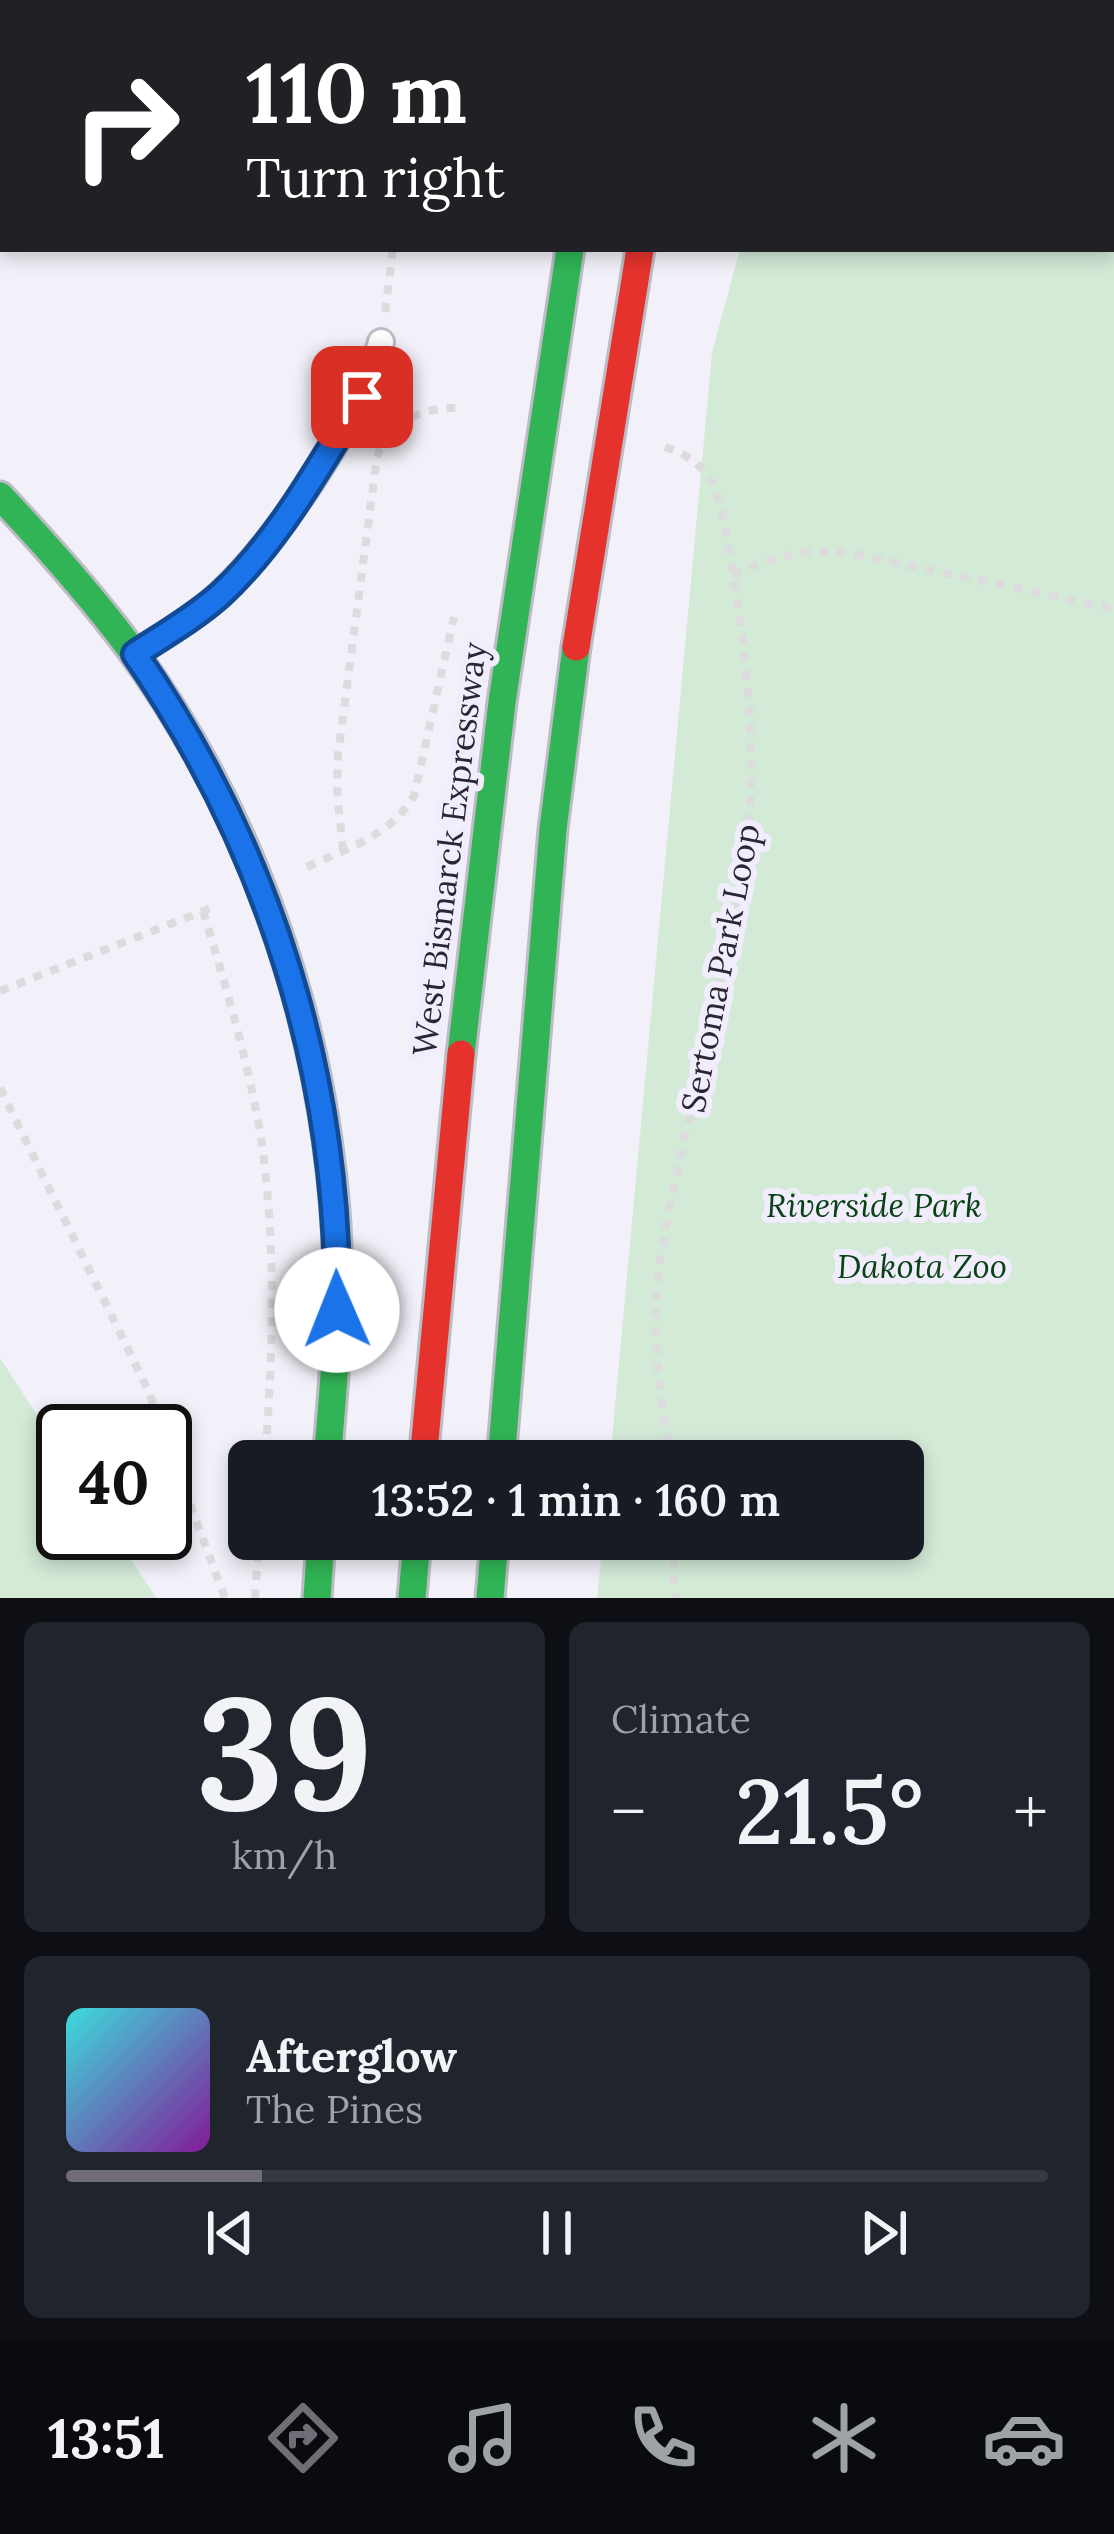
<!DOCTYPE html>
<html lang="en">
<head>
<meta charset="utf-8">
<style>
	body { margin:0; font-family:Lora,serif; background:#20242c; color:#f1f3f6; height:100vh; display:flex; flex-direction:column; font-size:45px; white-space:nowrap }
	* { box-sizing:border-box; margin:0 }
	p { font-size:39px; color:#9ea1a6 }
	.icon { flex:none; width:66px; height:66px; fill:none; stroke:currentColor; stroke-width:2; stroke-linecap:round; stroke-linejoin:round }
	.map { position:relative; height:1598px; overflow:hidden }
	.drawer { display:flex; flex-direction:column; gap:24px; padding:24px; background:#0d0f14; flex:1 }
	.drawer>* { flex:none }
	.top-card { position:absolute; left:0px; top:0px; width:1116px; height:252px; box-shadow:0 6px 18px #0003; background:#202124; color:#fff; overflow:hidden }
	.speed { position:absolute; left:36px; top:1404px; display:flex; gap:24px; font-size:60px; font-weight:700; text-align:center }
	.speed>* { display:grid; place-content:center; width:156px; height:156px; border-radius:50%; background:#171b24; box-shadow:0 6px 18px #0003; line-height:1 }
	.speed .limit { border:6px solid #111; border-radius:18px; background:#fff; color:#111 }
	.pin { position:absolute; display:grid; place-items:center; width:102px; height:102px; color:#fff; margin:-51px; border-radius:24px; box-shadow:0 6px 18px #0006 }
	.me { position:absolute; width:132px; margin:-66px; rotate:359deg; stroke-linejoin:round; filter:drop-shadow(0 0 9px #0008) }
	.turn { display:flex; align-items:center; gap:42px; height:252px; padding:0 48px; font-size:54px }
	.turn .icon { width:156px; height:156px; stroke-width:2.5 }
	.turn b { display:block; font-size:84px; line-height:102px }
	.big { font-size:90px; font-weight:600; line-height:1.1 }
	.drawer .card { flex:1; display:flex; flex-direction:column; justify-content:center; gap:18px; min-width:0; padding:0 42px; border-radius:18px; background:#20242c }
	.drawer .dial { align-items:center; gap:0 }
	.dial b { font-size:156px; line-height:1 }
	.song { display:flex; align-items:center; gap:36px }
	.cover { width:144px; height:144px; border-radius:18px; background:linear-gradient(135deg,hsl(180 70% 55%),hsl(290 70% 35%)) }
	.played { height:12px; border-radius:6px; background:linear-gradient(90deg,#706d76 20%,#363941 20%) }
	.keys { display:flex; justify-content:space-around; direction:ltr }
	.heat { display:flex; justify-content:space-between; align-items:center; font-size:66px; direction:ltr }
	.drawer .tiles { flex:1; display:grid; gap:24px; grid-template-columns:1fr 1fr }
	.card:last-child { grid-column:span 2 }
	.trip { position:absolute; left:228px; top:1440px; width:696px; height:120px; border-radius:18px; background:#171b24; box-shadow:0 6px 18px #0003; font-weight:600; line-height:120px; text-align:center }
	.menu { display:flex; height:192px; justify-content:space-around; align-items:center; background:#090b0e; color:#9ea1a6 }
	.menu .icon { width:84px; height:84px }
	.menu .selected { color:#706d76 }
	.menu b { font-size:54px; color:#f1f3f6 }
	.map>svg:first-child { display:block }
	.green { fill:#d3ead7 }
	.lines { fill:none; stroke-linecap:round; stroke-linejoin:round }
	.lane-casing { stroke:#bdbbc3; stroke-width:30 }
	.fast-casing { stroke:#bdbbc3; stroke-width:33 }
	.jam-casing { stroke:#bdbbc3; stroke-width:33 }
	.path { stroke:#dcdcde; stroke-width:8; stroke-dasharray:9 9; stroke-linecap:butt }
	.lane { stroke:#fdfdfe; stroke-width:24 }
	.fast { stroke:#30b455; stroke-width:27 }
	.jam { stroke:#e5322d; stroke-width:27 }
	.route-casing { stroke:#114b97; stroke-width:30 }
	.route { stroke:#1a73e8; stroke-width:21 }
	.labels { text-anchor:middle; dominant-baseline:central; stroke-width:12; stroke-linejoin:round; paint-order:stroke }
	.street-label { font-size:33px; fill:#2a2730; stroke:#f1edfc }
	.park-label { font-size:33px; font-style:italic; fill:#094315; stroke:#f1edfc }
</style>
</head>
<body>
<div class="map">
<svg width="1114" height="1598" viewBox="0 0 1114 1598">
	<rect width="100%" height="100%" fill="#f2f0f8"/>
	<g class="green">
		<path d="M805,0H1114V1598H597L603,1539H903V1461H610L712,353L740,249H1113V3H804Z"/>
		<path d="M0,1358L63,1455V1533H114L156,1598H0Z"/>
	</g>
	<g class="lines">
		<defs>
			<path id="lane" d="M137,653C166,634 196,617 221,593C276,543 363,414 381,342"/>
			<g id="fast">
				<path d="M616,3L617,0"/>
				<path d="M0,496C46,545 90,594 130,648C252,814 322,1020 336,1224C341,1303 334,1383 327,1461"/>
				<path d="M461,1054L502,702L570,249"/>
				<path d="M501,1461L553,829L576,647"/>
				<path d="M317,1598L321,1539"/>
				<path d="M412,1598L417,1539"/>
				<path d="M490,1598L495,1539"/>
			</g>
			<g id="jam">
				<path d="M685,3L686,0"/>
				<path d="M576,647L640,249"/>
				<path d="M423,1461L461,1054"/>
			</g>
		</defs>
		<use href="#lane" class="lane-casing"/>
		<use href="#fast" class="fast-casing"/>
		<use href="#jam" class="jam-casing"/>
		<g class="path">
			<path d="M421,3L422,0"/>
			<path d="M385,312L393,249"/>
			<path d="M665,447C696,457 711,473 721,505C741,616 761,736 746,850C727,989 682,1123 660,1261C650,1327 659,1397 671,1461"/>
			<path d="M733,575C775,556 806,547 851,553L1114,609"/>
			<path d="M343,850L337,793L338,755L377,457C390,419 427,406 464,408"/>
			<path d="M307,867C348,848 390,836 414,796L454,617"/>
			<path d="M203,911C225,983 247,1057 260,1132C277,1240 273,1353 265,1461"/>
			<path d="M0,991L211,908"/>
			<path d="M0,1088L149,1392L163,1431"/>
			<path d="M165,1437L225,1598"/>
			<path d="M675,1539L673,1578L677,1598"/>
			<path d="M255,1598L259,1539"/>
		</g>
		<use href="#lane" class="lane"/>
		<use href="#fast" class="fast"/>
		<use href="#jam" class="jam"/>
	</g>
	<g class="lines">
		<defs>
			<path id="route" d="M337,1310C340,1075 268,847 135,654C164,635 194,618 220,595C279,541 320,464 362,397"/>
		</defs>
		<use href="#route" class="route-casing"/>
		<use href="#route" class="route"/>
	</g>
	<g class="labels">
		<g class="street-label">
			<text transform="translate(449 849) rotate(-83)">West Bismarck Expressway</text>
			<text transform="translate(720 968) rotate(-79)">Sertoma Park Loop</text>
		</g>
		<g class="park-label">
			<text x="874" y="1205">Riverside Park</text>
			<text x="922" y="1266">Dakota Zoo</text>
		</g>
	</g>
</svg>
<div class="speed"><div class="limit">40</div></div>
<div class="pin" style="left:362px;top:397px;background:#d93025"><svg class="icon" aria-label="arrive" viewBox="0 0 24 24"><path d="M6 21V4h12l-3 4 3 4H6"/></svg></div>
<svg class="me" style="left:337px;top:1310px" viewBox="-20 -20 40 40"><circle r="19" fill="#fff"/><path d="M0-13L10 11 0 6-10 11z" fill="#1a73e8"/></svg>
<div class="trip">13:52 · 1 min · 160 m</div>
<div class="top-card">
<div class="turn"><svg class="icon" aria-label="right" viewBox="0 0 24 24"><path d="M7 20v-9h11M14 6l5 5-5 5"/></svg><div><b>110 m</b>Turn right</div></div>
</div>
</div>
<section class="drawer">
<div class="tiles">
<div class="card dial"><b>39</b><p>km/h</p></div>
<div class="card"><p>Climate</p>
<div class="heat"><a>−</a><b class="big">21.5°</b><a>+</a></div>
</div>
<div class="card">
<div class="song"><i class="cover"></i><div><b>Afterglow</b><p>The Pines</p></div></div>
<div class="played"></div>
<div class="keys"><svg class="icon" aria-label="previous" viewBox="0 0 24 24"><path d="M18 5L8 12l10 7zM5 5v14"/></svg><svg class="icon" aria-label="pause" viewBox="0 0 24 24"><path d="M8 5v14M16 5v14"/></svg><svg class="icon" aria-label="next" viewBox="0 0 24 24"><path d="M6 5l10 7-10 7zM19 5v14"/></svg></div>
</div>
</div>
</section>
<nav class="menu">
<b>13:51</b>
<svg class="icon selected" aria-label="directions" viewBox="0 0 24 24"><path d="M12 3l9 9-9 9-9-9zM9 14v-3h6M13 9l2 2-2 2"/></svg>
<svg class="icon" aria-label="music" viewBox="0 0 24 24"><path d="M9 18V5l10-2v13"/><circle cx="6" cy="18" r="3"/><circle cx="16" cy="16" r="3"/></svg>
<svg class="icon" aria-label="phone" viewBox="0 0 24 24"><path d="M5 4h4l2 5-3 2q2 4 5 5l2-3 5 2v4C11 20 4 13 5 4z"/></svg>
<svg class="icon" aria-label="climate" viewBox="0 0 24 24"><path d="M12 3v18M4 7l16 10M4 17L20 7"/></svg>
<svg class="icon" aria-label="car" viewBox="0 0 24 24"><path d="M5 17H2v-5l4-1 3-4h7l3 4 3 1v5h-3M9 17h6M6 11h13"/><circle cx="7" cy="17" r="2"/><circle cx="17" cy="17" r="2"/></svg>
</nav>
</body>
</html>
